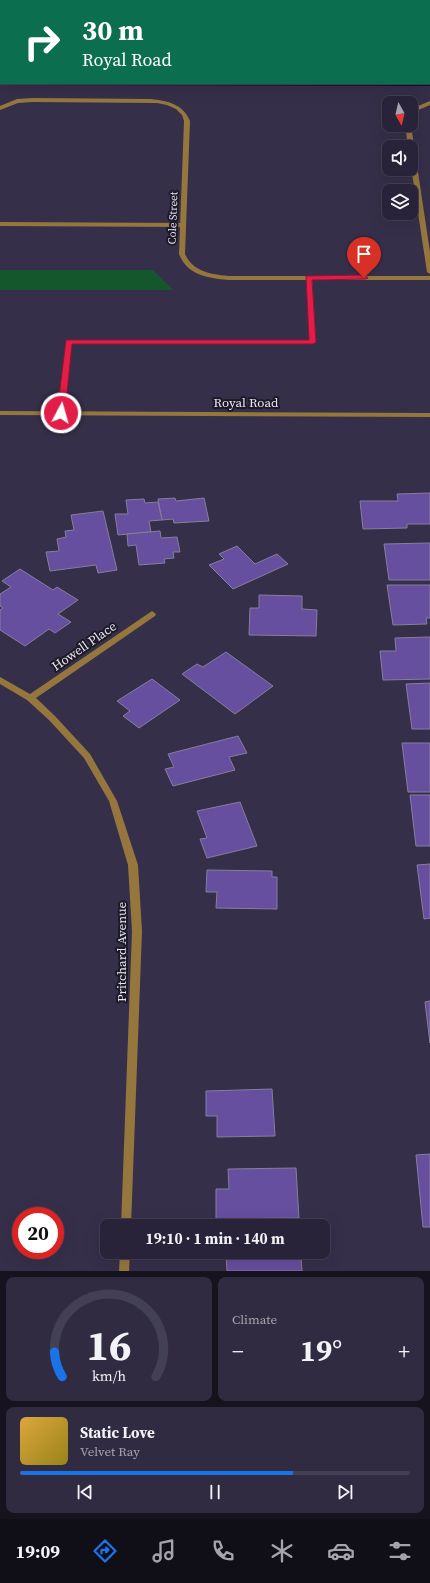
<!DOCTYPE html>
<html lang="en">
<head>
<meta charset="utf-8">
<style>
	body { margin:0; font-family:"Source Serif 4",serif; background:#302b40; color:#f1f3f6; height:100vh; display:flex; flex-direction:column; font-size:15px; white-space:nowrap }
	* { box-sizing:border-box; margin:0 }
	p { font-size:13px; color:#a5a4ae }
	.icon { flex:none; width:22px; height:22px; fill:none; stroke:currentColor; stroke-width:2; stroke-linecap:round; stroke-linejoin:round }
	.map { position:relative; height:1271px; overflow:hidden }
	.panel { display:flex; flex-direction:column; gap:6px; padding:6px; background:#16131f; flex:1 }
	.panel>* { flex:none }
	.top-card { position:absolute; left:0px; top:0px; width:430px; height:84px; box-shadow:0 4px 16px #0002,0 0 0 1px #444053; background:#0b6e4f; color:#fff; overflow:hidden }
	.needle { width:26px; rotate:172deg }
	.fabs { position:absolute; left:382px; top:96px; display:grid; gap:8px }
	.fabs a { display:grid; place-items:center; width:36px; height:36px; border-radius:8px; background:#282338; box-shadow:0 4px 16px #0002,0 0 0 1px #444053; font-size:20px }
	.speed { position:absolute; left:12px; top:1207px; display:flex; gap:8px; font-size:20px; font-weight:700; text-align:center }
	.speed>* { display:grid; place-content:center; width:52px; height:52px; border-radius:50%; background:#282338; box-shadow:0 4px 16px #0002,0 0 0 1px #444053; line-height:1 }
	.speed .limit { border:6px solid #d22; background:#fff; color:#111 }
	.pin { position:absolute; display:grid; place-items:center; width:34px; height:34px; color:#fff; margin:-41px -17px; border-radius:50% 50% 50% 0; rotate:-45deg; box-shadow:0 0 4px #0007 }
	.pin .icon { rotate:45deg }
	.me { position:absolute; width:44px; margin:-22px; rotate:6deg; stroke-linejoin:round; filter:drop-shadow(0 0 3px #0008) }
	.turn { display:flex; align-items:center; gap:14px; height:84px; padding:0 16px; font-size:18px }
	.turn .icon { width:52px; height:52px; stroke-width:2.5 }
	.turn b { display:block; font-size:28px; line-height:34px }
	.big { font-size:30px; font-weight:700; line-height:1.1 }
	.panel .card { flex:1; display:flex; flex-direction:column; justify-content:center; gap:6px; min-width:0; padding:0 14px; border-radius:8px; background:#302b40 }
	.panel .dial { align-items:center; gap:0 }
	.dial svg { height:104px; overflow:visible; fill:none; stroke:#444053; stroke-width:7; stroke-linecap:round; text-anchor:middle }
	.dial text { fill:#f1f3f6; stroke:none }
	.song { display:flex; align-items:center; gap:12px }
	.cover { width:48px; height:48px; border-radius:6px; background:linear-gradient(135deg,hsl(40 70% 55%),hsl(50 70% 35%)) }
	.played { height:4px; border-radius:2px; background:linear-gradient(90deg,#1a73e8 70%,#444053 70%) }
	.keys { display:flex; justify-content:space-around; direction:ltr }
	.heat { display:flex; justify-content:space-between; align-items:center; font-size:22px; direction:ltr }
	.panel .tiles { flex:1; display:grid; gap:6px; grid-template-columns:1fr 1fr }
	.card:last-child { grid-column:span 2 }
	.trip { position:absolute; left:100px; top:1219px; width:230px; height:40px; border-radius:8px; background:#282338; box-shadow:0 4px 16px #0002,0 0 0 1px #444053; font-weight:700; line-height:40px; text-align:center }
	.tab-bar { display:flex; height:64px; justify-content:space-around; align-items:center; background:#100e16; color:#a5a4ae }
	.tab-bar .icon { width:28px; height:28px }
	.tab-bar .current { color:#1a73e8 }
	.tab-bar b { font-size:18px; color:#f1f3f6 }
	.map>svg:first-child { display:block }
	.green { fill:#14572d }
	.lines { fill:none; stroke-linecap:round; stroke-linejoin:round }
	.stream { fill:#021b2f; fill-rule:evenodd }
	.building { fill:#664f9f; stroke:#857e9d }
	.lane { fill:#95773e; fill-rule:evenodd }
	.street { fill:#95773e; fill-rule:evenodd }
	.route { fill:#e11d48; stroke:#92132f }
	.labels { text-anchor:middle; dominant-baseline:central; stroke-width:4; stroke-linejoin:round; paint-order:stroke }
	.far-street-label { font-size:11px; fill:#e8e5f6; stroke:#1c1a26 }
	.street-label { font-size:13px; fill:#e8e5f6; stroke:#1c1a26 }
</style>
</head>
<body>
<div class="map">
<svg width="430" height="1271" viewBox="0 0 430 1271">
	<rect width="100%" height="100%" fill="#362f4a"/>
	<g class="green">
		<path d="M0,0H430V78L429,1H1L0,77Z"/>
		<path d="M0,270H153L173,290H0Z"/>
	</g>
	<g class="lines">
		<path class="stream" d="M0,81L1,83L430,82V86L0,85Z"/>
	</g>
	<g class="building">
		<path d="M430,493V524H407V528L363,529L360,501H398L397,494Z"/>
		<path d="M175,498L176,501L204,498L209,521L174,523L173,519L162,520L158,499Z"/>
		<path d="M144,499L145,503L158,502L162,520L149,521L151,532L118,535L115,514H128L126,500Z"/>
		<path d="M103,511L117,570L98,573L96,565L50,571L46,552L59,551L57,539L66,537L65,531L74,530L71,515Z"/>
		<path d="M160,531L161,538L177,537L180,552H173L174,558L164,559L165,563L139,565L136,545L128,546L127,534Z"/>
		<path d="M430,543V580H389L384,544Z"/>
		<path d="M237,546L255,564L277,554L288,564L233,589L209,565L224,559L219,554Z"/>
		<path d="M20,569L53,590L57,587L78,600L58,614L71,622L55,633L49,629L25,646L0,630V610L3,608L0,606V594L11,587L2,581Z"/>
		<path d="M387,585H430V618H426L427,624L393,625Z"/>
		<path d="M259,595L302,596V609L317,610L316,636L249,635L250,608H259Z"/>
		<path d="M430,637V679L383,680L380,651H396L395,638Z"/>
		<path d="M226,652L273,686L235,714L182,674L197,664L203,667Z"/>
		<path d="M152,679L180,700L139,728L123,716L130,711L117,701Z"/>
		<path d="M430,683V729H412L406,684Z"/>
		<path d="M238,736L247,753L229,757L235,770L173,786L165,769L174,767L168,754Z"/>
		<path d="M402,743H430V792H408Z"/>
		<path d="M410,795H430V846H416Z"/>
		<path d="M240,802L257,846L207,858L200,839L207,838L197,811Z"/>
		<path d="M430,864V918L424,919L417,865Z"/>
		<path d="M207,870L272,871V877H277V909L216,908L217,892H206Z"/>
		<path d="M430,1001V1043L425,1002Z"/>
		<path d="M272,1089L275,1136L217,1137V1116H206V1091Z"/>
		<path d="M430,1154V1227H423L416,1155Z"/>
		<path d="M296,1168L299,1218L216,1219V1189H229L228,1169Z"/>
		<path d="M226,1256H301L302,1271H227Z"/>
	</g>
	<g class="lines">
		<g class="lane">
			<path d="M0,222L183,223L186,225L183,227L0,226Z"/>
			<path d="M309,276L312,278L316,342L315,343L71,344L64,413L61,415L58,413L66,341L310,340L306,278Z"/>
		</g>
		<g class="street">
			<path d="M33,98L151,99C168,101 183,104 190,121L185,254C193,272 211,274 228,276H430V280H228C208,278 187,275 179,254L184,121L182,115L176,109L167,105L157,103L33,102L18,103L0,110V106L17,99Z"/>
			<path d="M430,101V105L411,113V109Z"/>
			<path d="M405,125H411L430,252V274L427,272L411,167V147H408Z"/>
			<path d="M0,411L430,413V417L0,415Z"/>
			<path d="M152,611L156,614L155,616L36,698L55,716L90,754L117,801L138,865L142,931L131,1226H121L132,931L128,865L109,801L84,758L49,720L27,700L0,684V677L30,694Z"/>
			<path d="M120,1252H130L129,1271H119Z"/>
		</g>
	</g>
	<path class="route" d="M364,275L368,278L366,279L312,280L316,342L313,344H72L65,413L61,416L57,413L66,340H309L306,276Z"/>
	<g class="labels">
		<g class="far-street-label">
			<text transform="translate(173 218) rotate(-88)">Cole Street</text>
		</g>
		<g class="street-label">
			<text x="246" y="402">Royal Road</text>
			<text transform="translate(84 646) rotate(-35)">Howell Place</text>
			<text transform="translate(121 952) rotate(-90)">Pritchard Avenue</text>
		</g>
	</g>
</svg>
<div class="fabs">
<a><svg class="needle" viewBox="-14 -14 28 28"><path d="M0-13l5 13h-10z" fill="#e53935"/><path d="M0 13l5-13h-10z" fill="#a5a4ae"/></svg></a>
<a><svg class="icon" aria-label="sound" viewBox="0 0 24 24"><path d="M4 9h4l5-4v14l-5-4H4zM17 9q2 3 0 6"/></svg></a>
<a><svg class="icon" aria-label="layers" viewBox="0 0 24 24"><path d="M12 4l9 5-9 5-9-5zM3 14l9 5 9-5"/></svg></a>
</div>
<div class="speed"><div class="limit">20</div></div>
<div class="pin" style="left:364px;top:278px;background:#d93025"><svg class="icon" aria-label="arrive" viewBox="0 0 24 24"><path d="M6 21V4h12l-3 4 3 4H6"/></svg></div>
<svg class="me" style="left:61px;top:413px" viewBox="-20 -20 40 40"><circle r="17" fill="#e11d48" stroke="#fff" stroke-width="3"/><path d="M0-11L8 9 0 5-8 9z" fill="#fff"/></svg>
<div class="trip">19:10 · 1 min · 140 m</div>
<div class="top-card">
<div class="turn"><svg class="icon" aria-label="right" viewBox="0 0 24 24"><path d="M7 20v-9h11M14 6l5 5-5 5"/></svg><div><b>30 m</b>Royal Road</div></div>
</div>
</div>
<section class="panel">
<div class="tiles">
<div class="card dial"><svg viewBox="0 0 100 80">
<path d="M14 69A42 42 0 1 1 86 69"/>
<path d="M14 69A42 42 0 0 1 8 50" stroke="#1a73e8"/>
<text x="50" y="56" font-size="32" font-weight="700">16</text>
<text x="50" y="72" font-size="11">km/h</text>
</svg></div>
<div class="card"><p>Climate</p>
<div class="heat"><a>−</a><b class="big">19°</b><a>+</a></div>
</div>
<div class="card">
<div class="song"><i class="cover"></i><div><b>Static Love</b><p>Velvet Ray</p></div></div>
<div class="played"></div>
<div class="keys"><svg class="icon" aria-label="previous" viewBox="0 0 24 24"><path d="M18 5L8 12l10 7zM5 5v14"/></svg><svg class="icon" aria-label="pause" viewBox="0 0 24 24"><path d="M8 5v14M16 5v14"/></svg><svg class="icon" aria-label="next" viewBox="0 0 24 24"><path d="M6 5l10 7-10 7zM19 5v14"/></svg></div>
</div>
</div>
</section>
<nav class="tab-bar">
<b>19:09</b>
<svg class="icon current" aria-label="directions" viewBox="0 0 24 24"><path d="M12 3l9 9-9 9-9-9zM9 14v-3h6M13 9l2 2-2 2"/></svg>
<svg class="icon" aria-label="music" viewBox="0 0 24 24"><path d="M9 18V5l10-2v13"/><circle cx="6" cy="18" r="3"/><circle cx="16" cy="16" r="3"/></svg>
<svg class="icon" aria-label="phone" viewBox="0 0 24 24"><path d="M5 4h4l2 5-3 2q2 4 5 5l2-3 5 2v4C11 20 4 13 5 4z"/></svg>
<svg class="icon" aria-label="climate" viewBox="0 0 24 24"><path d="M12 3v18M4 7l16 10M4 17L20 7"/></svg>
<svg class="icon" aria-label="car" viewBox="0 0 24 24"><path d="M5 17H2v-5l4-1 3-4h7l3 4 3 1v5h-3M9 17h6M6 11h13"/><circle cx="7" cy="17" r="2"/><circle cx="17" cy="17" r="2"/></svg>
<svg class="icon" aria-label="filters" viewBox="0 0 24 24"><path d="M4 7h16M4 17h16"/><circle cx="9" cy="7" r="2"/><circle cx="15" cy="17" r="2"/></svg>
</nav>
</body>
</html>
